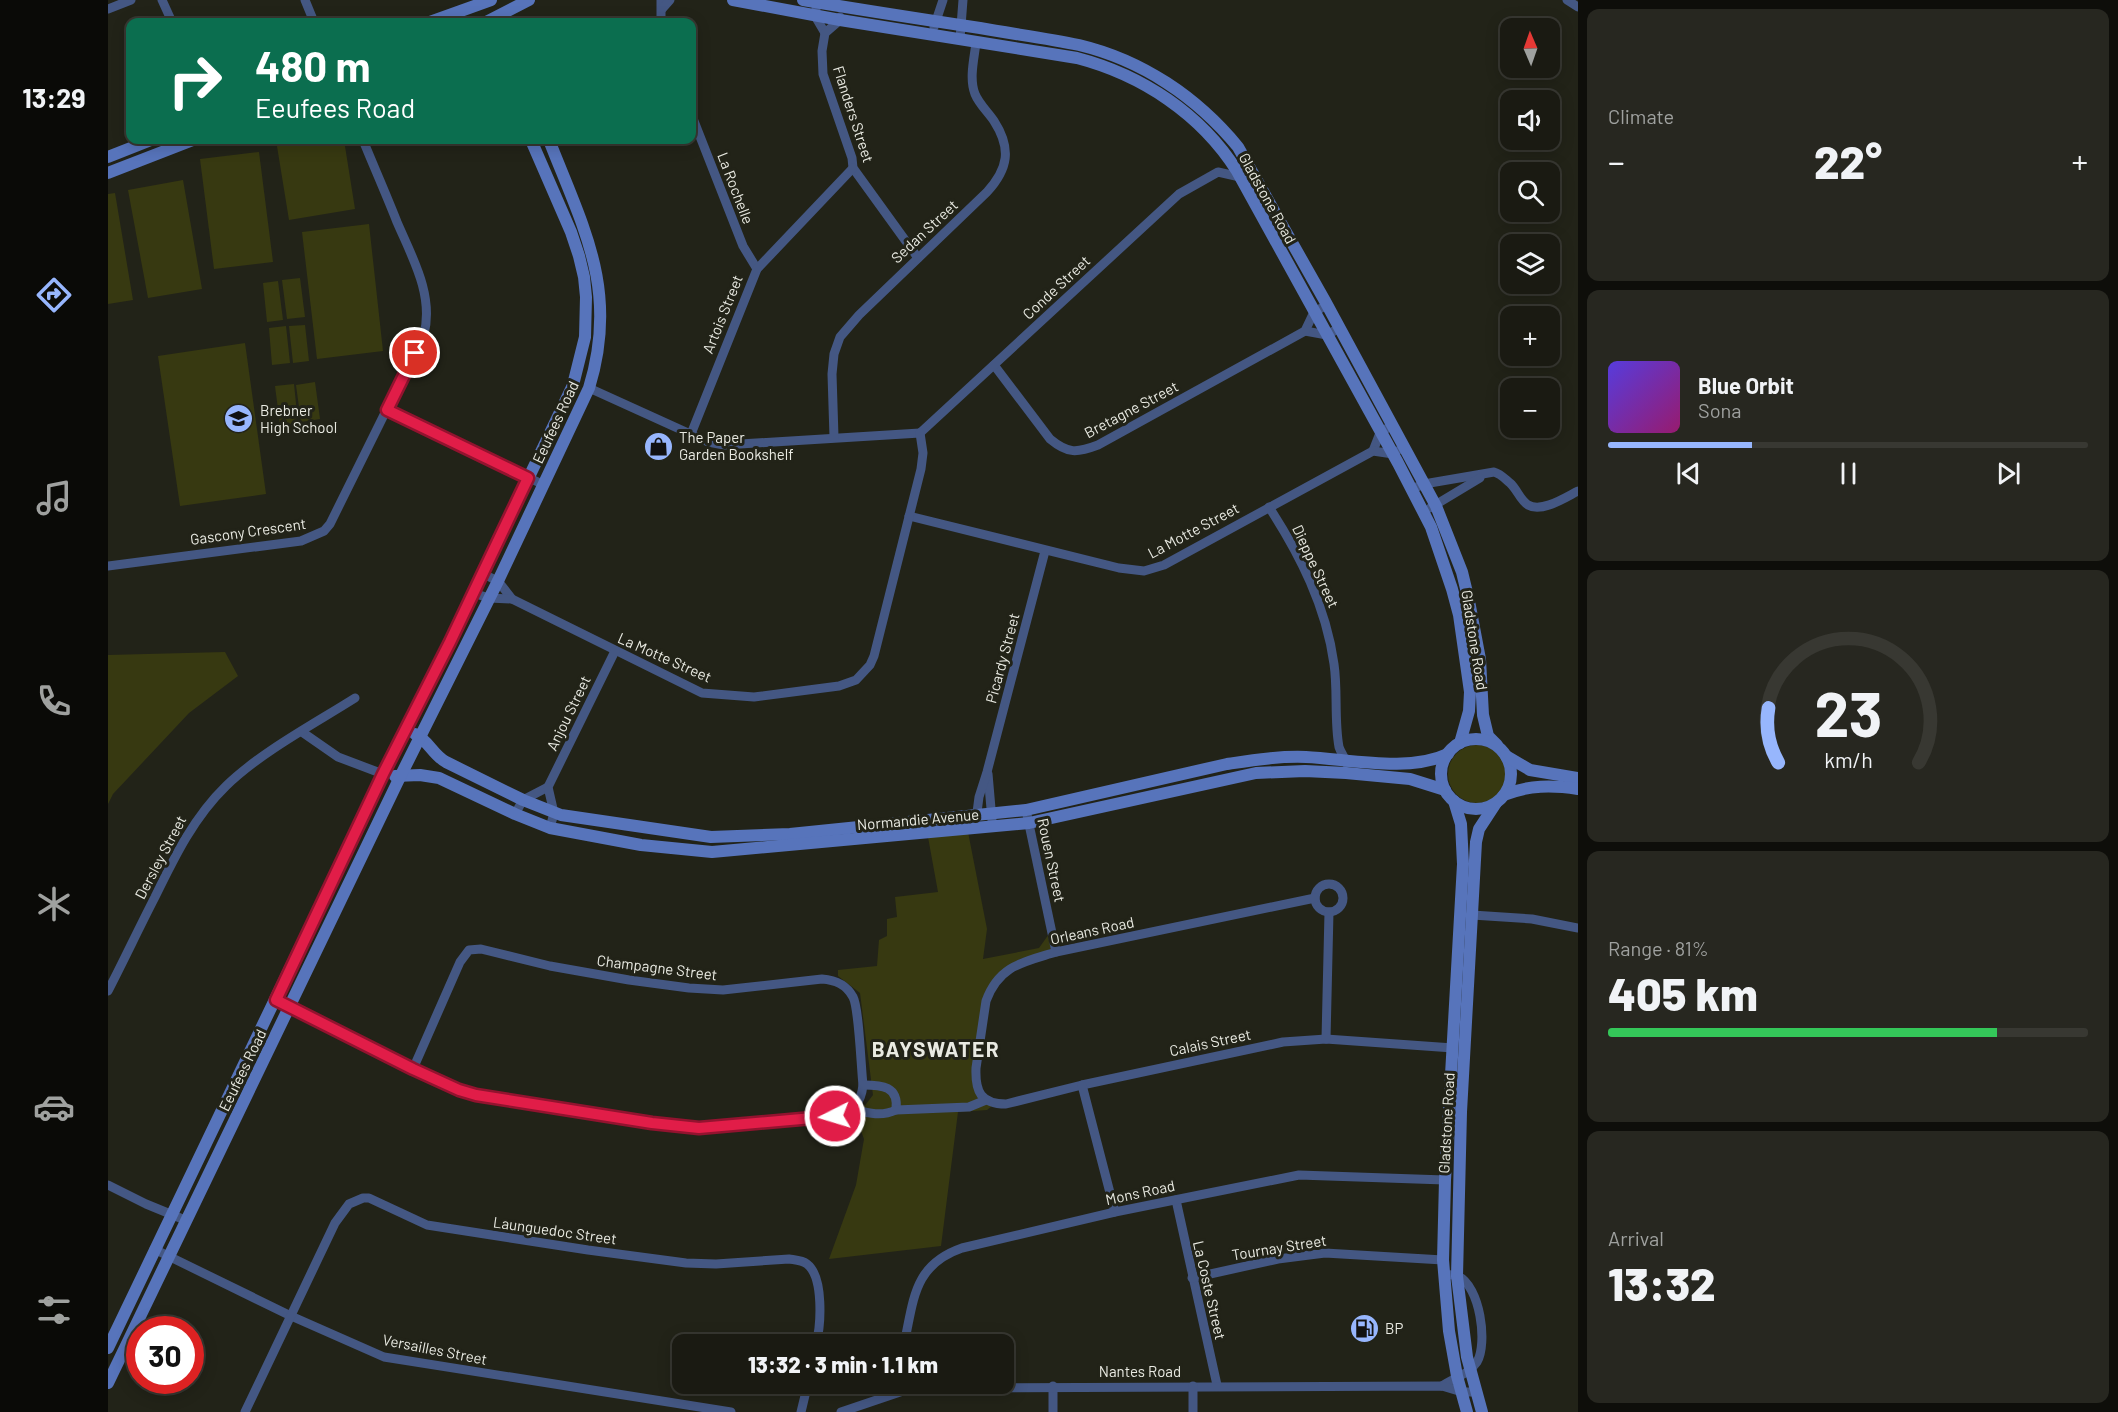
<!DOCTYPE html>
<html lang="en">
<head>
<meta charset="utf-8">
<style>
	body { margin:0; font-family:Barlow,sans-serif; background:#272720; color:#f1f3f6; height:100vh; display:flex; flex-direction:column; font-size:22px; white-space:nowrap }
	* { box-sizing:border-box; margin:0 }
	p { font-size:20px; color:#9fa19f }
	.icon { flex:none; width:33px; height:33px; fill:none; stroke:currentColor; stroke-width:2; stroke-linecap:round; stroke-linejoin:round }
	.map { position:relative; flex:1; overflow:hidden }
	.side { display:flex; flex-direction:column; gap:9px; padding:9px; background:#0e0e0a; width:540px }
	.side>* { flex:none }
	.banner { position:absolute; left:18px; top:18px; width:570px; height:126px; border-radius:12px; box-shadow:0 3px 15px #0003,0 0 0 2px #383832; background:#0b6e4f; color:#fff; overflow:hidden }
	.needle { width:39px; rotate:358deg }
	.controls { position:absolute; left:1392px; top:18px; display:grid; gap:12px }
	.controls a { display:grid; place-items:center; width:60px; height:60px; border-radius:12px; background:#1a1a12; box-shadow:0 3px 15px #0003,0 0 0 2px #383832; font-size:30px }
	.speed { position:absolute; left:18px; top:1316px; display:flex; gap:12px; font-size:30px; font-weight:700; text-align:center }
	.speed>* { display:grid; place-content:center; width:78px; height:78px; border-radius:50%; background:#1a1a12; box-shadow:0 3px 15px #0003,0 0 0 2px #383832; line-height:1 }
	.speed .limit { border:9px solid #d22; background:#fff; color:#111 }
	.pin { position:absolute; display:grid; place-items:center; width:51px; height:51px; color:#fff; margin:-26px; border:3px solid #fff; border-radius:50%; box-shadow:0 2px 6px #0007 }
	.me { position:absolute; width:66px; margin:-33px; rotate:265deg; stroke-linejoin:round; filter:drop-shadow(0 0 4px #0008) }
	.turn { display:flex; align-items:center; gap:21px; height:126px; padding:0 30px; font-size:27px }
	.turn .icon { width:78px; height:78px; stroke-width:2.5 }
	.turn b { display:block; font-size:42px; line-height:51px }
	.big { font-size:45px; font-weight:800; line-height:1.1 }
	.side .card { flex:1; display:flex; flex-direction:column; justify-content:center; gap:9px; min-width:0; padding:0 21px; border-radius:12px; background:#272720 }
	.side .dial { align-items:center; gap:0 }
	.dial svg { height:156px; overflow:visible; fill:none; stroke:#383832; stroke-width:7; stroke-linecap:round; text-anchor:middle }
	.dial text { fill:#f1f3f6; stroke:none }
	.song { display:flex; align-items:center; gap:18px }
	.cover { width:72px; height:72px; border-radius:9px; background:linear-gradient(135deg,hsl(250 70% 55%),hsl(320 70% 35%)) }
	.played { height:6px; border-radius:3px; background:linear-gradient(90deg,#97b6fd 30%,#383832 30%) }
	.keys { display:flex; justify-content:space-around; direction:ltr }
	.heat { display:flex; justify-content:space-between; align-items:center; font-size:33px; direction:ltr }
	.charge { height:9px; border-radius:4px; background:linear-gradient(90deg,#34c759 81%,#383832 0) }
	.trip { position:absolute; left:564px; top:1334px; width:342px; height:60px; border-radius:12px; background:#1a1a12; box-shadow:0 3px 15px #0003,0 0 0 2px #383832; font-weight:800; line-height:60px; text-align:center }
	main { display:flex; flex:1; min-height:0 }
	.dock { display:flex; flex-direction:column; width:108px; justify-content:space-around; align-items:center; background:#0a0a07; color:#9fa19f }
	.dock .icon { width:42px; height:42px }
	.dock .active { color:#97b6fd }
	.dock b { font-size:27px; color:#f1f3f6 }
	.map>svg:first-child { display:block }
	.green { fill:#373911 }
	.lines { fill:none; stroke-linecap:round; stroke-linejoin:round }
	.street { stroke:#445783; stroke-width:9 }
	.secondary { stroke:#5774bb; stroke-width:12 }
	.route-casing { stroke:#92132f; stroke-width:15 }
	.route { stroke:#e11d48; stroke-width:10 }
	.labels { text-anchor:middle; dominant-baseline:central; stroke-width:6; stroke-linejoin:round; paint-order:stroke }
	.street-label { font-size:15px; fill:#e9eae2; stroke:#222318 }
	.poi-label { font-size:15px; fill:#e9eae2; stroke:#222318; text-anchor:start }
	.district-label { font-size:21px; font-weight:bold; letter-spacing:1.5px; fill:#e9eae2; stroke:#222318 }
</style>
</head>
<body>
<main>
<nav class="dock">
<b>13:29</b>
<svg class="icon active" aria-label="directions" viewBox="0 0 24 24"><path d="M12 3l9 9-9 9-9-9zM9 14v-3h6M13 9l2 2-2 2"/></svg>
<svg class="icon" aria-label="music" viewBox="0 0 24 24"><path d="M9 18V5l10-2v13"/><circle cx="6" cy="18" r="3"/><circle cx="16" cy="16" r="3"/></svg>
<svg class="icon" aria-label="phone" viewBox="0 0 24 24"><path d="M5 4h4l2 5-3 2q2 4 5 5l2-3 5 2v4C11 20 4 13 5 4z"/></svg>
<svg class="icon" aria-label="climate" viewBox="0 0 24 24"><path d="M12 3v18M4 7l16 10M4 17L20 7"/></svg>
<svg class="icon" aria-label="car" viewBox="0 0 24 24"><path d="M5 17H2v-5l4-1 3-4h7l3 4 3 1v5h-3M9 17h6M6 11h13"/><circle cx="7" cy="17" r="2"/><circle cx="17" cy="17" r="2"/></svg>
<svg class="icon" aria-label="filters" viewBox="0 0 24 24"><path d="M4 7h16M4 17h16"/><circle cx="9" cy="7" r="2"/><circle cx="15" cy="17" r="2"/></svg>
</nav>
<div class="map">
<svg width="1470" height="1412" viewBox="0 0 1470 1412">
	<rect width="100%" height="100%" fill="#222318"/>
	<g class="green">
		<path d="M168,140H236L247,209L181,220Z"/>
		<path d="M151,152L165,262L106,269L92,159Z"/>
		<path d="M75,180L94,289L40,298L20,190Z"/>
		<path d="M7,193L25,300L0,304V194Z"/>
		<path d="M261,224L275,351L209,359L194,232Z"/>
		<path d="M192,278L197,317L179,319L174,280Z"/>
		<path d="M170,281L175,320L159,322L155,283Z"/>
		<path d="M197,325L201,361L185,363L181,326Z"/>
		<path d="M178,326L182,363L164,365L161,328Z"/>
		<path d="M137,343L158,494L72,506L50,356Z"/>
		<path d="M207,382L212,419L193,422L188,385Z"/>
		<path d="M186,384L190,423L172,425L167,386Z"/>
		<path d="M117,652L130,676L81,713L5,794L0,804V655Z"/>
		<circle cx="1369" cy="774" r="29"/>
		<path d="M860,832L879,929L875,959L931,948L941,934L945,952L912,959L883,988L867,1076L884,1106L879,1110L850,1112L833,1246L721,1259L748,1185L756,1139L748,1117L765,1095L752,993L730,976V970L769,966L771,940L779,936V919L789,917L787,897L830,892L820,837Z"/>
	</g>
	<g class="lines">
		<g class="street">
			<path d="M54,0L64,22"/>
			<path d="M197,0L206,22"/>
			<path d="M553,0V22"/>
			<path d="M1459,0L1470,7"/>
			<path d="M709,2L707,16L717,33"/>
			<path d="M0,9L23,0"/>
			<path d="M554,9L562,0"/>
			<path d="M732,17V20L717,33L714,51L715,74L744,158L745,168L810,258"/>
			<path d="M826,27L835,0"/>
			<path d="M852,39L855,0"/>
			<path d="M584,116L635,246L649,269"/>
			<path d="M1197,331L1219,335L1231,328"/>
			<path d="M886,365L942,439C960,454 969,453 990,445L1197,331L1206,312L1219,305"/>
			<path d="M481,388L600,442L616,445L812,433"/>
			<path d="M279,410L434,484"/>
			<path d="M812,433L1071,194L1110,172L1132,177L1135,175"/>
			<path d="M583,434L649,269L745,168"/>
			<path d="M726,437L724,374L726,354L732,337L751,315L879,192C900,169 904,149 886,121C880,112 871,104 867,94C861,79 866,59 868,43"/>
			<path d="M1265,451L1272,433L1284,425"/>
			<path d="M1304,489L1316,484L1386,472C1393,474 1397,479 1402,483C1409,489 1412,500 1420,505C1434,513 1458,497 1470,491"/>
			<path d="M1161,507C1192,555 1218,606 1226,664C1230,691 1226,720 1231,747C1233,753 1237,757 1238,763"/>
			<path d="M1322,508L1372,478"/>
			<path d="M801,516L1011,568L1036,571L1056,565L1265,451L1285,454L1289,451"/>
			<path d="M0,566L193,541L216,531L222,524L316,334C326,295 304,257 289,222C278,194 266,167 255,140"/>
			<path d="M373,573L390,581L404,599L594,693L646,697L731,686L748,680L762,665L766,656L813,469L815,453L812,433"/>
			<path d="M365,593L381,598L404,599"/>
			<path d="M194,732L230,757L275,774"/>
			<path d="M880,774L884,820"/>
			<path d="M918,810L948,952"/>
			<path d="M407,814L415,800L440,787"/>
			<path d="M868,820L871,797L879,772L937,551"/>
			<path d="M442,828L446,813L440,787L507,651"/>
			<circle cx="1221" cy="898" r="14"/>
			<path d="M1207,898L948,952C916,962 891,965 878,1001L868,1068C867,1092 873,1104 898,1104L974,1085L1175,1042L1218,1039L1345,1048"/>
			<path d="M1364,915L1424,919L1470,928"/>
			<path d="M0,991C16,960 31,928 47,897C67,856 86,817 118,786C153,752 206,724 247,698"/>
			<path d="M168,1000L305,1069L351,1090L368,1095L568,1126L591,1128L727,1116C745,1112 753,1104 755,1085C753,1068 751,1008 745,997C738,984 727,980 714,979L615,990L581,988L521,980L442,966L373,949L361,950L352,962L305,1069"/>
			<path d="M1218,1039L1221,912"/>
			<path d="M755,1085C774,1085 791,1086 788,1110"/>
			<path d="M974,1085L1007,1212"/>
			<path d="M745,1109C760,1113 773,1117 788,1110L861,1107L878,1100"/>
			<path d="M0,1185L38,1204L77,1220"/>
			<path d="M1068,1200L1109,1385"/>
			<path d="M46,1249L183,1316L276,1357L623,1412"/>
			<path d="M1084,1278L1170,1259L1217,1253L1335,1260"/>
			<path d="M796,1344C806,1300 805,1265 854,1248L1007,1212L1191,1175L1337,1180"/>
			<path d="M945,1386V1412"/>
			<path d="M1334,1386C1346,1378 1361,1374 1369,1362C1380,1343 1372,1286 1350,1276C1346,1274 1340,1275 1336,1275"/>
			<path d="M137,1412L227,1223L241,1204L255,1198H261L319,1225L480,1250L578,1263L608,1264L681,1259C687,1260 694,1260 699,1264C716,1277 713,1325 708,1344"/>
			<path d="M693,1412L700,1383"/>
			<path d="M733,1412L798,1390L823,1388L1334,1386L1354,1392H1369"/>
			<path d="M1085,1412V1386"/>
		</g>
		<g class="secondary">
			<path d="M625,0L732,20L969,58C1034,75 1093,114 1129,171L1290,463L1323,527L1344,589L1351,615L1362,692L1361,711L1352,743"/>
			<path d="M695,0C754,10 813,19 872,28C905,34 938,38 971,45C1034,60 1089,97 1130,147L1217,301L1328,506L1354,572L1361,601L1372,659L1375,715L1380,736L1389,745"/>
			<path d="M322,22L383,0"/>
			<path d="M378,22L421,0"/>
			<path d="M0,157L43,140"/>
			<path d="M0,173L85,140"/>
			<path d="M307,734C320,740 325,755 338,762L415,800L453,815L603,837L682,834L918,810L1119,764C1146,760 1171,756 1198,757C1241,759 1300,773 1340,754"/>
			<circle cx="1368" cy="774" r="35"/>
			<path d="M1398,756L1422,770L1470,778"/>
			<path d="M287,776L312,775L331,778L407,814L442,828L533,845L604,852L921,823L1148,773L1197,771L1238,773L1302,779L1337,790"/>
			<path d="M1396,795C1421,785 1444,785 1470,789"/>
			<path d="M1346,801L1353,824L1355,864L1337,1180L1335,1260L1341,1331L1349,1376L1359,1412"/>
			<path d="M0,1348L275,774L342,642L465,385L477,337L478,297L476,277L471,256L463,232L423,140"/>
			<path d="M0,1383L292,777L390,581L481,388C511,291 476,229 441,140"/>
			<path d="M1374,1412L1359,1357L1349,1276L1353,1112L1368,842L1371,829L1388,803"/>
		</g>
	</g>
	<g class="lines">
		<defs>
			<path id="route" d="M307,353L279,410L420,478L342,642L275,774L168,1000L305,1069L351,1090L368,1095L544,1123L591,1128L727,1116"/>
		</defs>
		<use href="#route" class="route-casing"/>
		<use href="#route" class="route"/>
	</g>
	<defs>
		<symbol id="school-disc" viewBox="-11 -11 22 22"><circle r="9.5" fill="#97b6fd" stroke="#222318"/><path d="M0-5L7-2L0 1L-7-2ZM-4 1L0 2.5L4 1V4Q0 6-4 4Z" fill="#111"/></symbol>
		<symbol id="shop-disc" viewBox="-11 -11 22 22"><circle r="9.5" fill="#97b6fd" stroke="#222318"/><path d="M-5-2.5h2.3a2.7 3.5 0 0 1 5.4 0H5L5.5 6h-11ZM-1.5-2.5h3a1.5 2.3 0 0 0-3 0Z" fill="#111"/></symbol>
		<symbol id="fuel-disc" viewBox="-11 -11 22 22"><circle r="9.5" fill="#97b6fd" stroke="#222318"/><path d="M-5.5-6h7V0h2V4h1.3V-2.5L3-4.5l.8-.8L6-3V5H2.5V1h-1V6h-7ZM-4.2-4.7v3.2H.2V-4.7Z" fill="#111"/></symbol>
	</defs>
	<g fill-rule="evenodd">
		<use href="#school-disc" x="114" y="402" width="33" height="33"/>
		<use href="#shop-disc" x="534" y="430" width="33" height="33"/>
		<use href="#fuel-disc" x="1240" y="1312" width="33" height="33"/>
	</g>
	<g class="labels">
		<g class="street-label">
			<text transform="translate(746 114) rotate(72)">Flanders Street</text>
			<text transform="translate(628 188) rotate(69)">La Rochelle</text>
			<text transform="translate(1160 198) rotate(61)">Gladstone Road</text>
			<text transform="translate(816 231) rotate(-43)">Sedan Street</text>
			<text transform="translate(948 287) rotate(-43)">Conde Street</text>
			<text transform="translate(614 314) rotate(-68)">Artois Street</text>
			<text transform="translate(1023 409) rotate(-28)">Bretagne Street</text>
			<text transform="translate(447 422) rotate(-65)">Eeufees Road</text>
			<text transform="translate(1085 530) rotate(-28)">La Motte Street</text>
			<text transform="translate(140 531) rotate(-8)">Gascony Crescent</text>
			<text transform="translate(1208 566) rotate(65)">Dieppe Street</text>
			<text transform="translate(1367 640) rotate(81)">Gladstone Road</text>
			<text transform="translate(557 657) rotate(24)">La Motte Street</text>
			<text transform="translate(894 658) rotate(-75)">Picardy Street</text>
			<text transform="translate(460 713) rotate(-64)">Anjou Street</text>
			<text transform="translate(810 819) rotate(-5)">Normandie Avenue</text>
			<text transform="translate(52 857) rotate(-62)">Dersley Street</text>
			<text transform="translate(944 860) rotate(78)">Rouen Street</text>
			<text transform="translate(984 930) rotate(-12)">Orleans Road</text>
			<text transform="translate(549 967) rotate(7)">Champagne Street</text>
			<text transform="translate(1102 1042) rotate(-12)">Calais Street</text>
			<text transform="translate(134 1070) rotate(-64)">Eeufees Road</text>
			<text transform="translate(1338 1123) rotate(-87)">Gladstone Road</text>
			<text transform="translate(1032 1192) rotate(-12)">Mons Road</text>
			<text transform="translate(447 1230) rotate(8)">Launguedoc Street</text>
			<text transform="translate(1171 1247) rotate(-9)">Tournay Street</text>
			<text transform="translate(1102 1290) rotate(77)">La Coste Street</text>
			<text transform="translate(327 1349) rotate(11)">Versailles Street</text>
			<text x="1032" y="1371">Nantes Road</text>
		</g>
		<g class="poi-label">
			<text x="152" y="410">Brebner<tspan x="152" dy="17">High School</tspan></text>
			<text x="571" y="437">The Paper<tspan x="571" dy="17">Garden Bookshelf</tspan></text>
			<text x="1277" y="1328">BP</text>
		</g>
		<g class="district-label">
			<text x="828" y="1048">BAYSWATER</text>
		</g>
	</g>
</svg>
<div class="controls">
<a><svg class="needle" viewBox="-14 -14 28 28"><path d="M0-13l5 13h-10z" fill="#e53935"/><path d="M0 13l5-13h-10z" fill="#9fa19f"/></svg></a>
<a><svg class="icon" aria-label="sound" viewBox="0 0 24 24"><path d="M4 9h4l5-4v14l-5-4H4zM17 9q2 3 0 6"/></svg></a>
<a><svg class="icon" aria-label="search" viewBox="0 0 24 24"><circle cx="10" cy="10" r="6"/><path d="M15 15l6 6"/></svg></a>
<a><svg class="icon" aria-label="layers" viewBox="0 0 24 24"><path d="M12 4l9 5-9 5-9-5zM3 14l9 5 9-5"/></svg></a>
<a>+</a>
<a>−</a>
</div>
<div class="speed"><div class="limit">30</div></div>
<div class="pin" style="left:307px;top:353px;background:#d93025"><svg class="icon" aria-label="arrive" viewBox="0 0 24 24"><path d="M6 21V4h12l-3 4 3 4H6"/></svg></div>
<svg class="me" style="left:727px;top:1116px" viewBox="-20 -20 40 40"><circle r="17" fill="#e11d48" stroke="#fff" stroke-width="3"/><path d="M0-11L8 9 0 5-8 9z" fill="#fff"/></svg>
<div class="trip">13:32 · 3 min · 1.1 km</div>
<div class="banner">
<div class="turn"><svg class="icon" aria-label="right" viewBox="0 0 24 24"><path d="M7 20v-9h11M14 6l5 5-5 5"/></svg><div><b>480 m</b>Eeufees Road</div></div>
</div>
</div>
<section class="side">
<div class="card"><p>Climate</p>
<div class="heat"><a>−</a><b class="big">22°</b><a>+</a></div>
</div>
<div class="card">
<div class="song"><i class="cover"></i><div><b>Blue Orbit</b><p>Sona</p></div></div>
<div class="played"></div>
<div class="keys"><svg class="icon" aria-label="previous" viewBox="0 0 24 24"><path d="M18 5L8 12l10 7zM5 5v14"/></svg><svg class="icon" aria-label="pause" viewBox="0 0 24 24"><path d="M8 5v14M16 5v14"/></svg><svg class="icon" aria-label="next" viewBox="0 0 24 24"><path d="M6 5l10 7-10 7zM19 5v14"/></svg></div>
</div>
<div class="card dial"><svg viewBox="0 0 100 80">
<path d="M14 69A42 42 0 1 1 86 69"/>
<path d="M14 69A42 42 0 0 1 9 41" stroke="#97b6fd"/>
<text x="50" y="56" font-size="32" font-weight="700">23</text>
<text x="50" y="72" font-size="11">km/h</text>
</svg></div>
<div class="card"><p>Range · 81%</p><b class="big">405 km</b><div class="charge"></div></div>
<div class="card"><p>Arrival</p><b class="big">13:32</b></div>
</section>
</main>
</body>
</html>
